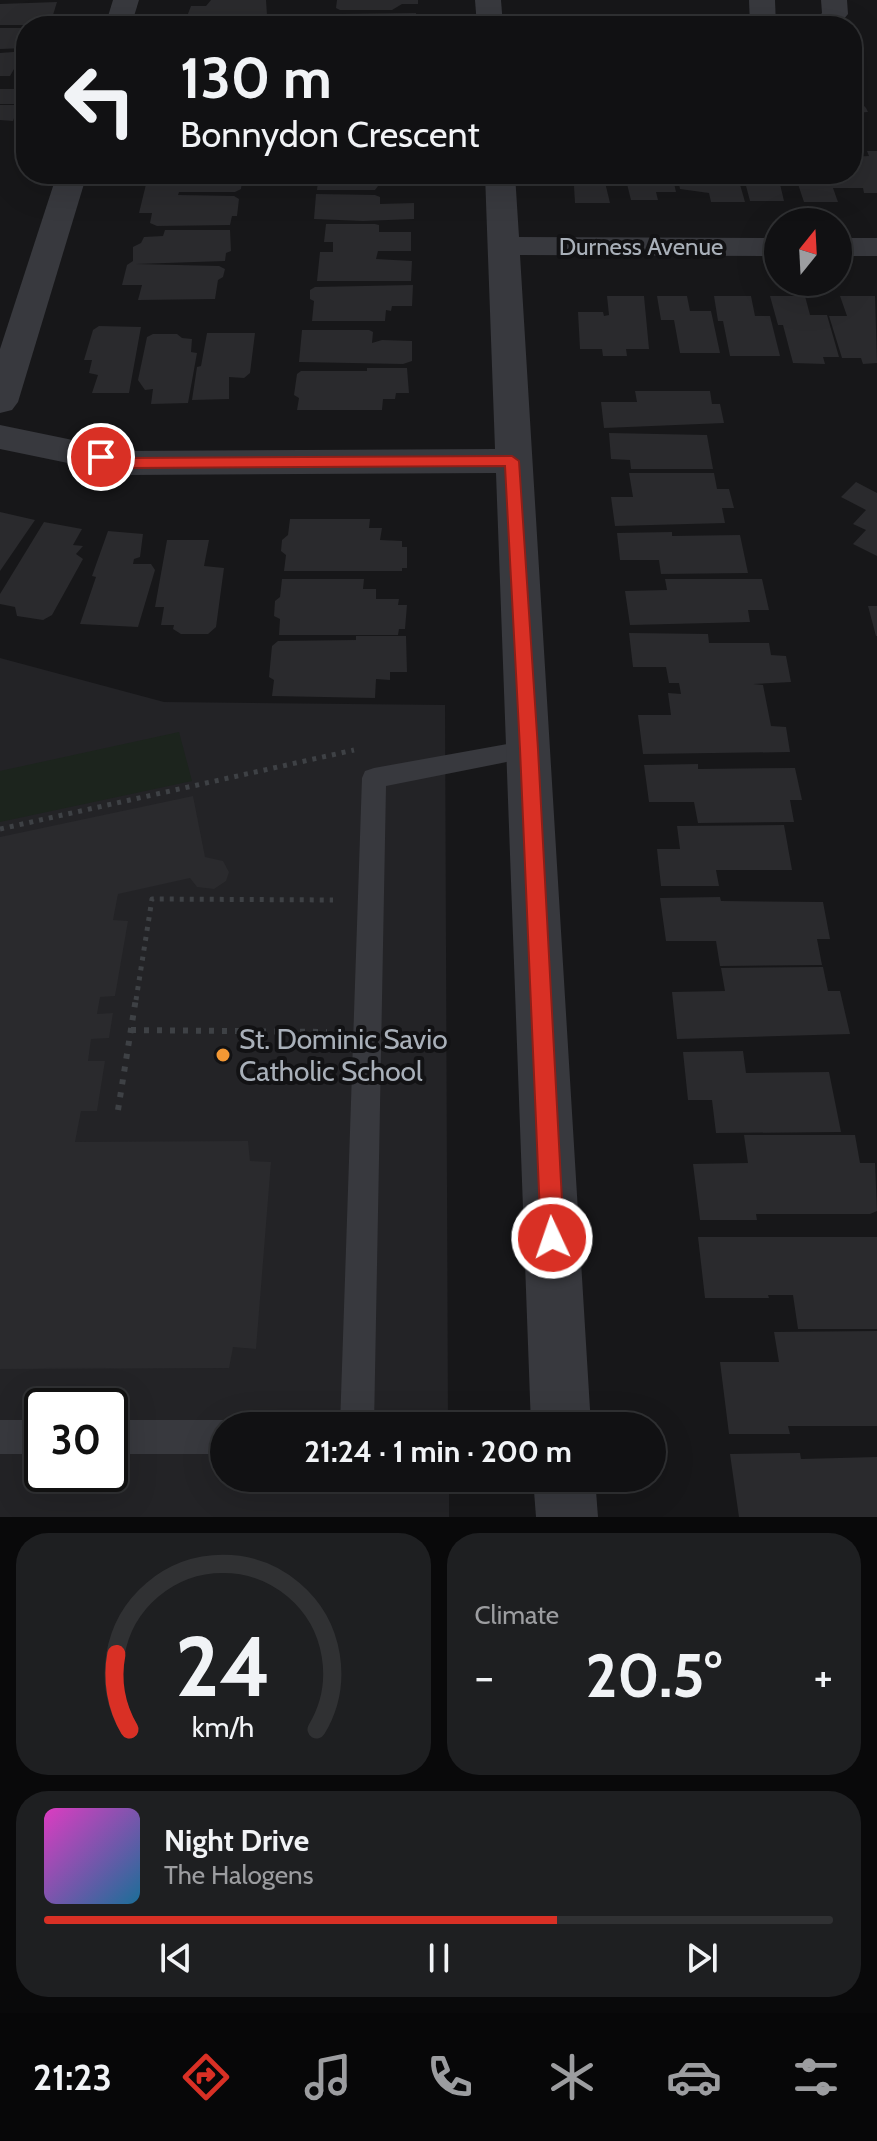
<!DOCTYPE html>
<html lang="en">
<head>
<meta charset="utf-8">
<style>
	body { margin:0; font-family:Cabin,sans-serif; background:#1e1f21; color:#f1f3f6; height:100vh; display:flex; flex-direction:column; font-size:30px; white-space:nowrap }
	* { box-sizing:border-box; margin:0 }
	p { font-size:26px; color:#9c9da0 }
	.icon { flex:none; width:44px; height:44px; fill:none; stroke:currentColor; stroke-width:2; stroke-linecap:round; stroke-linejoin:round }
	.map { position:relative; height:1517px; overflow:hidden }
	.sheet { display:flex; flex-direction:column; gap:16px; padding:16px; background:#09090a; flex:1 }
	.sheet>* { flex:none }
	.banner { position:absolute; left:16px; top:16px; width:846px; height:168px; border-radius:32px; box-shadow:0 8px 32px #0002,0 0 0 2px #303133; background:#111113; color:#f1f3f6; overflow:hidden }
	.needle { width:52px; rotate:18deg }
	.fabs { position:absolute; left:764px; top:208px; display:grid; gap:16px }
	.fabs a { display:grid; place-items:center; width:88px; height:88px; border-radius:50%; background:#111113; box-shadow:0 8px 32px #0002,0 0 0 2px #303133; font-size:40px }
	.speed { position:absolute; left:24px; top:1388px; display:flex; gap:16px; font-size:40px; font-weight:700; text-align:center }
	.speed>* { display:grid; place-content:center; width:104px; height:104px; border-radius:50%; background:#111113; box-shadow:0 8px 32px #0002,0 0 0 2px #303133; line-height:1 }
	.speed .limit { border:4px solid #111; border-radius:12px; background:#fff; color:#111 }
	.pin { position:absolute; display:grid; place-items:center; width:68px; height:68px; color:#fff; margin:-34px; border:4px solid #fff; border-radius:50%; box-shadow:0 2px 8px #0007 }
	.me { position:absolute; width:88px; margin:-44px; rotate:357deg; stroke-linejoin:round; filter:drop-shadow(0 0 6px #0008) }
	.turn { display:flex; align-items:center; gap:28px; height:168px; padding:0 32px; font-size:36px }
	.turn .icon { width:104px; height:104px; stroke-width:2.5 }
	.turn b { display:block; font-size:56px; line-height:68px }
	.big { font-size:60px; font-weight:700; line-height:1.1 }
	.sheet .card { flex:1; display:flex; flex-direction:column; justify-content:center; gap:12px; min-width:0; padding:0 28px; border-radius:32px; background:#1e1f21 }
	.sheet .dial { align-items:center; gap:0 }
	.dial svg { height:208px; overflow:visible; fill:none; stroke:#303133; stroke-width:7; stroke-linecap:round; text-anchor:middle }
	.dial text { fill:#f1f3f6; stroke:none }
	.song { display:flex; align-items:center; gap:24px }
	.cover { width:96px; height:96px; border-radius:12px; background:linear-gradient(135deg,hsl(310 70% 55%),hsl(200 70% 35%)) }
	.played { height:8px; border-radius:4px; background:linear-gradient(90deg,#d93025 65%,#303133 65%) }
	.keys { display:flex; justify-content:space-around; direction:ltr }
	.heat { display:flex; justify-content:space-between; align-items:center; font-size:44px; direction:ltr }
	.sheet .tiles { flex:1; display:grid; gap:16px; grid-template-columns:1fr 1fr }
	.card:last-child { grid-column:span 2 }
	.trip { position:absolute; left:210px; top:1412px; width:456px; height:80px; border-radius:40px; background:#111113; box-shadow:0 8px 32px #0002,0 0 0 2px #303133; font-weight:700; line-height:80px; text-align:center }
	.menu { display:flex; height:128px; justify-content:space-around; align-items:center; background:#070708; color:#9c9da0 }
	.menu .icon { width:56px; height:56px }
	.menu .active { color:#d93025 }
	.menu b { font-size:36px; color:#f1f3f6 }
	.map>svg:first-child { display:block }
	.built { fill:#232326; fill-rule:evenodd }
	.green { fill:#1c241d }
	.building { fill:#2a2a2d }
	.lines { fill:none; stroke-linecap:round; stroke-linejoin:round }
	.path-far1 { stroke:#3e4145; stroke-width:5; stroke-dasharray:4 6; stroke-linecap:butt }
	.path { stroke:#3e4145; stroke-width:6; stroke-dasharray:5 8; stroke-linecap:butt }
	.service { fill:#38393e; fill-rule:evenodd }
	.minor { fill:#38393e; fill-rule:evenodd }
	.route { fill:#d93025; stroke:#8d1f18; stroke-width:2 }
	.poi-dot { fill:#f39834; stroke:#121214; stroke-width:3 }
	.labels { text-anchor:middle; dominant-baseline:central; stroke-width:8; stroke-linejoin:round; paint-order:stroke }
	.far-street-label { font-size:24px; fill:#a9b0b9; stroke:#121214 }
	.poi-label { font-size:28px; fill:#a9b0b9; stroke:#121214; text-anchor:start }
</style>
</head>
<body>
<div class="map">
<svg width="877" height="1517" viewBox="0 0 877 1517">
	<rect width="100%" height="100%" fill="#171719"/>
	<path class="built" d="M0,658L164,702L445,705L448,1426H224V1478H449V1517H0ZM42,1406H110V1474H42Z"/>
	<path class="green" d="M179,732L192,781L0,822V771Z"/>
	<g class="building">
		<path d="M211,0H266L267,15L186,19L191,6H206Z"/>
		<path d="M337,0H418V4H402L392,10H340L336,8Z"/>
		<path d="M57,2L53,15H44L43,19L32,20L30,25H0V4Z"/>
		<path d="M416,13L417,26H339L336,22V17L341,14Z"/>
		<path d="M187,21L263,22L272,25L186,26Z"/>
		<path d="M0,28H26V48L0,49Z"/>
		<path d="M26,51V65L22,69H14L10,76H0V53Z"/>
		<path d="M0,89H24L19,104H0Z"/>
		<path d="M852,93L866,108L868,112L852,113Z"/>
		<path d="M0,105H19L13,121L0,120Z"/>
		<path d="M867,151H877V193H864L863,188H833L838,202H804L795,175L852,174V157L869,156Z"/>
		<path d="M157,174H243L241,189L235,192H179L178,195L234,196L239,199L237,216H232L230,225L157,226L150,223L152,213H139L148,176L156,177Z"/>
		<path d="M319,174H415V181L381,182L375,190H317Z"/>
		<path d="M566,174H603L610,203H575L574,186H567Z"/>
		<path d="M638,174H672L676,192H656L658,200H631L626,180H639Z"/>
		<path d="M677,174H737L745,202H711L709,193L680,189Z"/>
		<path d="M747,174H790L793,184H780L784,201H750L745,182L749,183Z"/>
		<path d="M316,194L375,195L380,197V204L414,203V219L363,221L314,219Z"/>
		<path d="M326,224H375L379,225V232H411V251H378L376,259L412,261L411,281H317L320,252H333V242H324Z"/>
		<path d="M165,230H230L231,251L226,253L225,261L136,264L219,266L225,269L223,277L218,280L215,299L138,300L142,285H122L127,265L133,261V247L141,243L144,237L163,236Z"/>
		<path d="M413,285L412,306H392L391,311L386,310L385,321H312L314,301L310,299V290L315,287Z"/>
		<path d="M607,296H644L649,349H626L627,356H603L602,349H580L578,312H603L604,316L609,315Z"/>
		<path d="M657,296H687L690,311H711L720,353H680L674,320H661Z"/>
		<path d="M714,296H751L755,316H770L780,356H730L723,321H718Z"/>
		<path d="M770,296H805L810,315H827L839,357H823L825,364L793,363L783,325H778Z"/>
		<path d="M840,296H875L877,363L863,364L861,358H842L829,316H847Z"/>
		<path d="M99,326L141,327L129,393H92L98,375L89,373L92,360H84L93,330Z"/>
		<path d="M302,330H369L373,332L372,343L382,340L412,341V361L403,364L299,362Z"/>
		<path d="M207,333H255L250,373L244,378L229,377V399L192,400L197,367L201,366Z"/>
		<path d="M153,334H177L182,338L192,339L191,352L197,353L188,403L151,404L153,389L145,390L138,380L147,337Z"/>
		<path d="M367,368H407L409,393H396L395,399H383L382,410H297L299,398L294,395L297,374L301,371H367Z"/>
		<path d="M635,391H710L712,404H720L724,423L604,428L601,402H637Z"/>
		<path d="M609,433L707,435L713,469H631L630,460L611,459Z"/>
		<path d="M629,473H714L717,489H729L734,508H722L725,523L615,526L611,497H633Z"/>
		<path d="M856,482L877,493V556L853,544L866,530L853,524L866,510L841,497Z"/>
		<path d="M0,512L35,520L0,571Z"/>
		<path d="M290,519H370L369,528H382L380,540L402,541V547H407V568H402V571H284L286,555L281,551L282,540L288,535Z"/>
		<path d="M44,522L82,529L73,545L83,546L76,554L83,559L52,615L43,620L17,616L15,607L0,604V594Z"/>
		<path d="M108,531L143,534L140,557L134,559L133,564H151L155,570L138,627L80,624L96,577L92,576Z"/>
		<path d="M672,532V536L740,535L748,573L661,574L659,560H620L617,533Z"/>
		<path d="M167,540H209L204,566L224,568L216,627L208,634H181L173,629L174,625H161L164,607H155Z"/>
		<path d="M282,579H364L363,589H376V599H399L398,605H407L405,629H399L398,635H279L280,619L274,616L275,601L280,597Z"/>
		<path d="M665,579H762L769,610H748L750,622L630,625L625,591L667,590Z"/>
		<path d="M868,606H877V636H876Z"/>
		<path d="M629,633L708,634L709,643H769L771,655L786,656L791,682L753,684L763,685L771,726L786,727L790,752L643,754L638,715H671L668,693L681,694L679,683H669L666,667H633Z"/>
		<path d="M356,636H406L407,672H390V680L376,679L375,698L272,696L274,680L269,677L272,646L278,641L356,640Z"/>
		<path d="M698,764V769L795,768L802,800H790L794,822L698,823L694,802H649L644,765Z"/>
		<path d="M193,796L205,857L223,861L229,872L226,881L214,889L197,887L190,878L118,894L113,920L128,921L115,996L100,997L97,1014L113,1013L109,1038L91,1039L88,1061H105L97,1111H81L75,1142L248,1141L250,1161L271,1162L256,1349L233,1347L229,1368L0,1369V837Z"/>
		<path d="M784,825L792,870H716L719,886H661L657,849H680L677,826Z"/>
		<path d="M720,897L721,901L823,902L830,939H817L822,965L720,966L716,941H666L660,898Z"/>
		<path d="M823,967L828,991H840L850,1034L677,1039L672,992L725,991L721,968Z"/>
		<path d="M743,1051L746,1073L829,1072L841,1132L716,1133L712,1100H688L683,1052Z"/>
		<path d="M744,1135H855L860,1163H875L877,1211L870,1214H756L757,1220H700L693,1164L748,1163Z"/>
		<path d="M698,1237H877V1329H798L793,1295H768L769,1298H705Z"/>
		<path d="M877,1331V1426H788L790,1434H729L720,1362H779L774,1332Z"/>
		<path d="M800,1453L801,1459L877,1457V1517H739L730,1454Z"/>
	</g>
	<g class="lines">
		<g class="path-far1">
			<path d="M0,829L354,750"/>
			<path d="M136,1000L152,899L333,900"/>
		</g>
		<g class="path">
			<path d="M131,1030L327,1032"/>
			<path d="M118,1110L136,998"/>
		</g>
		<g class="service">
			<path d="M529,740L537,742L541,749L537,756L386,786L374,1426H340L362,778L365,771L374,768Z"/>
			<rect x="0" y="1420" width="42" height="34"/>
			<path d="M110,1420H224L236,1426H224V1454H110Z"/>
		</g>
		<g class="minor">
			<path d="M113,0H139L131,26H105Z"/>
			<path d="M475,0H501L503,26H477Z"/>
			<path d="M749,0H775L776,26H750Z"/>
			<path d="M821,0H847L848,14L838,26H811L822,13Z"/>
			<path d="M57,174H87L18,402L12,410L0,413V349Z"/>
			<path d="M485,174H515L519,237L778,238V256L520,255L591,1426H531L496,473L126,475L0,449V425L126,451L495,449Z"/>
			<rect x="838" y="238" width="39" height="18"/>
			<path d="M533,1478H595L598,1517H536Z"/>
		</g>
	</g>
	<path class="route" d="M101,452L126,458L512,456L519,461L538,749L564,1238L561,1247L552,1250L544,1247L541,1238L520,749L505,466L126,468L95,461L93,457Z"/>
	<circle class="poi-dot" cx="223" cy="1055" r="8"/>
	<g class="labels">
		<g class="far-street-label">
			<text x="641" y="246">Durness Avenue</text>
		</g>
		<g class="poi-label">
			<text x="239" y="1039">St. Dominic Savio<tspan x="239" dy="32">Catholic School</tspan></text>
		</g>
	</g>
</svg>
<div class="fabs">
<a><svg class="needle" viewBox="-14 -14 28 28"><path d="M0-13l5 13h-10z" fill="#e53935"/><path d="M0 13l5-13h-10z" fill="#9c9da0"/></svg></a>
</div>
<div class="speed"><div class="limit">30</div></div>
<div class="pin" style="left:101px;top:457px;background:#d93025"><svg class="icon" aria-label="arrive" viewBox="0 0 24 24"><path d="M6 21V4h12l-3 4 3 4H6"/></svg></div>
<svg class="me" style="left:552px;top:1238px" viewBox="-20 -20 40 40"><circle r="17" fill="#d93025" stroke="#fff" stroke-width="3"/><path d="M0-11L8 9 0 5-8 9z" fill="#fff"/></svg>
<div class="trip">21:24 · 1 min · 200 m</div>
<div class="banner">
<div class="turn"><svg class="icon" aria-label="left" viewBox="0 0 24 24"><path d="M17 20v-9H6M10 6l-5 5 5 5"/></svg><div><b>130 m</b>Bonnydon Crescent</div></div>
</div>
</div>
<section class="sheet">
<div class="tiles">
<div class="card dial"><svg viewBox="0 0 100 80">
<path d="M14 69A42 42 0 1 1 86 69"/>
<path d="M14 69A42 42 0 0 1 9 40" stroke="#d93025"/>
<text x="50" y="56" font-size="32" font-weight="700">24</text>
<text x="50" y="72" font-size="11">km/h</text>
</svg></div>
<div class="card"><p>Climate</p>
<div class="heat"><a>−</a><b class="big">20.5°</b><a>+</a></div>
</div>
<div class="card">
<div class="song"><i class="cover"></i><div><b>Night Drive</b><p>The Halogens</p></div></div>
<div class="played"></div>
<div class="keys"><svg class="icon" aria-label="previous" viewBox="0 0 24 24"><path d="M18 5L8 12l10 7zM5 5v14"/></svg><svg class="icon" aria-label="pause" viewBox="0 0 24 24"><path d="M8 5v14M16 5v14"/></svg><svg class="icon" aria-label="next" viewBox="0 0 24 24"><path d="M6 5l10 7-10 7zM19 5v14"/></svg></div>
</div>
</div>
</section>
<nav class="menu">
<b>21:23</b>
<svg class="icon active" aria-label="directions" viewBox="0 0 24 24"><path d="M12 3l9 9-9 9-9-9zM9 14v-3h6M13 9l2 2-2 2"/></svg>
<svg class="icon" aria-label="music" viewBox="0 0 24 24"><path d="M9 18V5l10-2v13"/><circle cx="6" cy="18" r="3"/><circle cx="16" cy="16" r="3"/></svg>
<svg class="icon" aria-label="phone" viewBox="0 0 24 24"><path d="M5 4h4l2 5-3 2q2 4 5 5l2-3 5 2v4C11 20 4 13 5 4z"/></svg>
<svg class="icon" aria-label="climate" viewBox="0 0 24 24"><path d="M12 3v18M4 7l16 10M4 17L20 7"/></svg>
<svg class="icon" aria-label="car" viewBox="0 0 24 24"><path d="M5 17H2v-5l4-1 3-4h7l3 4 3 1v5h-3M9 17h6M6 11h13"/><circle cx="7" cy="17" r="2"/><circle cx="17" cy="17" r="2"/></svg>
<svg class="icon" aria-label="filters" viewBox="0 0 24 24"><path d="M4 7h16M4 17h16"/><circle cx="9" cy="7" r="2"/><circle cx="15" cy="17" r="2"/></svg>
</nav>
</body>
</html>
